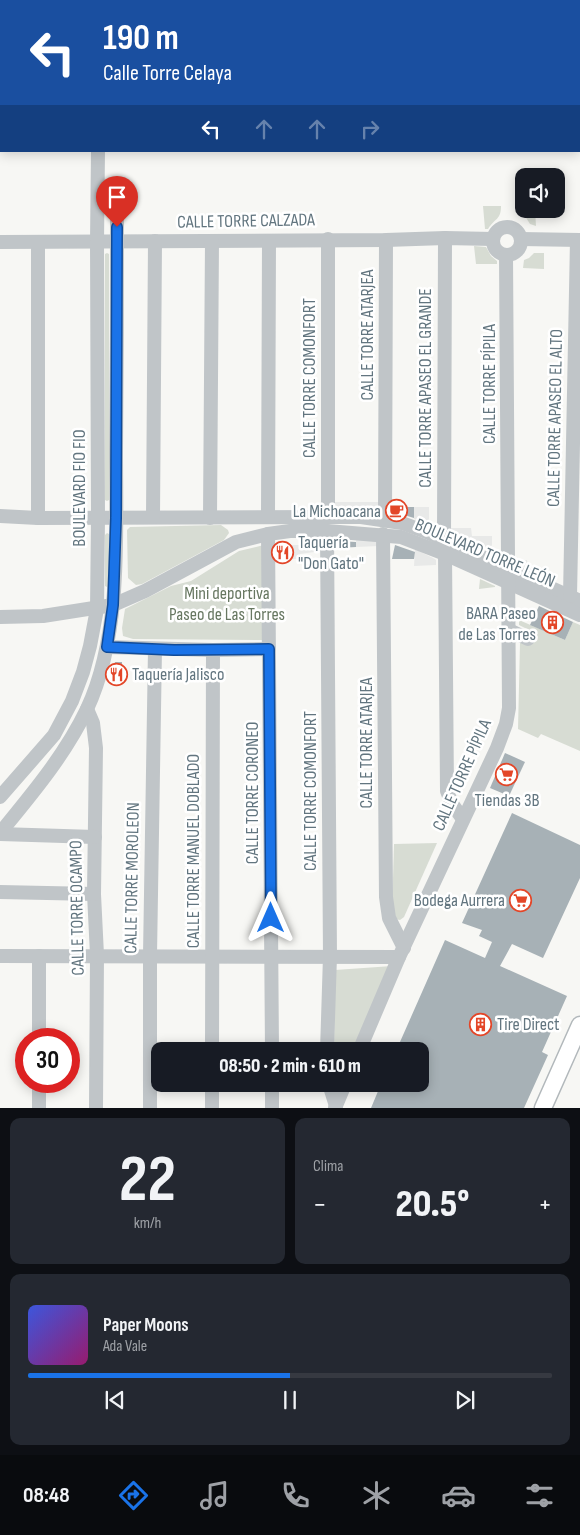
<!DOCTYPE html>
<html lang="es">
<head>
<meta charset="utf-8">
<style>
	body { margin:0; font-family:"Sofia Sans Condensed",sans-serif; background:#242831; color:#f1f3f6; height:100vh; display:flex; flex-direction:column; font-size:19px; white-space:nowrap }
	* { box-sizing:border-box; margin:0 }
	p { font-size:16px; color:#9ea1a6 }
	.icon { flex:none; width:28px; height:28px; fill:none; stroke:currentColor; stroke-width:2; stroke-linecap:round; stroke-linejoin:round }
	.map { position:relative; height:1108px; overflow:hidden }
	.drawer { display:flex; flex-direction:column; gap:10px; padding:10px; background:#0d0f14; flex:1 }
	.drawer>* { flex:none }
	.banner { position:absolute; left:0px; top:0px; width:580px; height:152px; box-shadow:0 2px 12px #0003; background:#1a4fa0; color:#fff; overflow:hidden }
	.tools { position:absolute; left:515px; top:168px; display:grid; gap:10px }
	.tools a { display:grid; place-items:center; width:50px; height:50px; border-radius:10px; background:#171b24; box-shadow:0 2px 12px #0003; font-size:25px }
	.speed { position:absolute; left:15px; top:1028px; display:flex; gap:10px; font-size:25px; font-weight:700; text-align:center }
	.speed>* { display:grid; place-content:center; width:65px; height:65px; border-radius:50%; background:#171b24; box-shadow:0 2px 12px #0003; line-height:1 }
	.speed .limit { border:8px solid #d22; background:#fff; color:#111 }
	.pin { position:absolute; display:grid; place-items:center; width:42px; height:42px; color:#fff; margin:-51px -21px; border-radius:50% 50% 50% 0; rotate:-45deg; box-shadow:0 0 5px #0007 }
	.pin .icon { rotate:45deg }
	.me { position:absolute; width:55px; margin:-28px; rotate:0deg; stroke-linejoin:round; filter:drop-shadow(0 0 4px #0008) }
	.turn { display:flex; align-items:center; gap:18px; height:105px; padding:0 20px; font-size:22px }
	.turn .icon { width:65px; height:65px; stroke-width:2.5 }
	.turn b { display:block; font-size:35px; line-height:42px }
	.lanes { display:flex; align-items:center; height:48px; padding:0 20px; background:#0003; justify-content:center; gap:25px; direction:ltr }
	.lanes .off { opacity:.35 }
	.big { font-size:38px; font-weight:800; line-height:1.1 }
	.drawer .tile { flex:1; display:flex; flex-direction:column; justify-content:center; gap:8px; min-width:0; padding:0 18px; border-radius:10px; background:#242831 }
	.drawer .dial { align-items:center; gap:0 }
	.dial b { font-size:65px; line-height:1 }
	.song { display:flex; align-items:center; gap:15px }
	.cover { width:60px; height:60px; border-radius:8px; background:linear-gradient(135deg,hsl(230 70% 55%),hsl(320 70% 35%)) }
	.played { height:5px; border-radius:2px; background:linear-gradient(90deg,#1a73e8 50%,#363941 50%) }
	.keys { display:flex; justify-content:space-around; direction:ltr }
	.heat { display:flex; justify-content:space-between; align-items:center; font-size:28px; direction:ltr }
	.drawer .tiles { flex:1; display:grid; gap:10px; grid-template-columns:1fr 1fr }
	.tile:last-child { grid-column:span 2 }
	.trip { position:absolute; left:151px; top:1042px; width:278px; height:50px; border-radius:10px; background:#171b24; box-shadow:0 2px 12px #0003; font-weight:800; line-height:50px; text-align:center }
	.dock { display:flex; height:80px; justify-content:space-around; align-items:center; background:#090b0e; color:#9ea1a6 }
	.dock .icon { width:35px; height:35px }
	.dock .on { color:#1a73e8 }
	.dock b { font-size:22px; color:#f1f3f6 }
	.map>svg:first-child { display:block }
	.built { fill:#e8e9e8 }
	.green { fill:#d7dcd3 }
	.building { fill:#a7b1b6 }
	.lines { fill:none; stroke-linecap:round; stroke-linejoin:round }
	.major-casing { stroke:#b2b8bb; stroke-width:19 }
	.minor { stroke:#c0c5c8; stroke-width:14 }
	.major { stroke:#fff; stroke-width:16 }
	.route-casing { stroke:#114b97; stroke-width:12 }
	.route { stroke:#1a73e8; stroke-width:9 }
	.labels { text-anchor:middle; dominant-baseline:central; stroke-width:5; stroke-linejoin:round; paint-order:stroke }
	.street-label { font-size:18px; fill:#62757f; stroke:#fff }
	.poi-label { font-size:18px; fill:#62757f; stroke:#fff; text-anchor:end }
	.park-label { font-size:18px; fill:#677761; stroke:#fff }
</style>
</head>
<body>
<div class="map">
<svg width="580" height="1108" viewBox="0 0 580 1108">
	<rect width="100%" height="100%" fill="#f7f7f4"/>
	<g class="built">
		<path d="M335,502H379V507L376,511L334,510Z"/>
		<path d="M414,507H429V524L414,519Z"/>
		<path d="M451,528H471L472,536H492V545L489,549L486,550L456,539L452,535Z"/>
		<path d="M356,538L376,540L379,546L356,547Z"/>
		<path d="M286,545H314V552L300,554V559H286Z"/>
		<path d="M415,549L433,558L436,560V565L414,566Z"/>
		<path d="M519,560H527L528,567H537V574L523,568L519,563Z"/>
	</g>
	<g class="green">
		<path d="M520,205H524V209H535L536,226L530,224L525,216L522,215Z"/>
		<path d="M483,206H501C501,220 495,218 488,229H485Z"/>
		<path d="M474,246L486,247L491,256L497,261V264H476Z"/>
		<path d="M107,253L109,254V500L107,501L105,500V254Z"/>
		<path d="M534,253H544V269L523,268L524,260L529,258Z"/>
		<path d="M221,525L228,530L229,533L224,540L142,584L136,585L128,578L127,530L130,527Z"/>
		<path d="M107,533L109,534V586L107,587L105,586V535Z"/>
		<path d="M264,545L263,640L133,639L123,636L122,628L125,609L171,586L191,581L239,551Z"/>
		<path d="M480,579L495,586V587L479,589Z"/>
		<path d="M519,620L565,640L573,622L580,625V751L541,734L538,738L518,729L520,643H532L535,637L533,632L519,625Z"/>
		<path d="M437,843L404,917L400,920L395,919L392,914L394,844Z"/>
		<path d="M392,966L355,1051H334L335,970Z"/>
	</g>
	<g class="building">
		<path d="M394,507H414V518L394,512Z"/>
		<path d="M338,541L356,542V547L338,548Z"/>
		<path d="M278,545H286V559L277,560Z"/>
		<path d="M395,545L415,552L414,559H392Z"/>
		<path d="M539,606L573,622L565,640L530,625Z"/>
		<path d="M115,662H122V678H110Z"/>
		<path d="M505,753L525,762L509,796L490,788Z"/>
		<path d="M512,813L580,845V878L543,958L512,944L500,966L567,996L542,1052L548,1055L524,1108H371L381,1084H420V1051H396L445,940L485,958L492,942L479,936L482,930L462,923Z"/>
	</g>
	<g class="lines">
		<defs>
			<path id="major" d="M543,1108L580,1025"/>
		</defs>
		<use href="#major" class="major-casing"/>
		<g class="minor">
			<path d="M102,1V0"/>
			<circle cx="507" cy="241" r="14"/>
			<path d="M521,239L580,240"/>
			<path d="M0,242L386,240L445,238L493,239"/>
			<path d="M0,516L38,518L328,517H361L402,523L429,533L580,601"/>
			<path d="M153,517L155,241"/>
			<path d="M268,517L269,241"/>
			<path d="M328,517V239"/>
			<path d="M38,518V242"/>
			<path d="M210,518L212,241"/>
			<path d="M385,519L386,240"/>
			<path d="M327,531L330,956L327,1051"/>
			<path d="M268,534L272,1051"/>
			<path d="M383,534L386,897L389,918L404,948"/>
			<path d="M444,539L445,238"/>
			<path d="M445,554L447,791L452,804L463,819"/>
			<path d="M570,596L577,240"/>
			<path d="M0,617L43,616L113,605L145,591L236,542L268,534L290,531H327L401,537L445,554L580,615"/>
			<path d="M509,630L528,639"/>
			<path d="M107,647L213,650L269,649"/>
			<path d="M87,709L93,723L96,748L94,894L97,955L96,1108"/>
			<path d="M0,797L54,735L72,701L83,672L90,646L97,609L98,518L97,242L98,151"/>
			<path d="M0,833C32,794 65,755 87,709C122,635 116,532 116,451C117,372 117,292 117,213"/>
			<path d="M0,834L95,837"/>
			<path d="M0,892L94,894"/>
			<path d="M0,956L399,957"/>
			<path d="M39,1039V956"/>
			<path d="M212,1051L213,650"/>
			<path d="M359,1051L399,957L497,748L506,724L509,708L506,255"/>
			<path d="M212,1084V1108"/>
			<path d="M272,1084V1108"/>
			<path d="M329,1084L336,1106"/>
			<path d="M39,1108V1081"/>
			<path d="M150,1108V955L155,649"/>
			<path d="M335,1108L345,1084"/>
		</g>
		<use href="#major" class="major"/>
	</g>
	<g class="lines">
		<defs>
			<path id="route" d="M117,227L116,518L113,605L107,647L174,650L269,649L271,918"/>
		</defs>
		<use href="#route" class="route-casing"/>
		<use href="#route" class="route"/>
	</g>
	<defs>
		<symbol id="cafe-ring" viewBox="-11 -11 22 22"><circle r="9.5" fill="#fff" stroke="#e34628" stroke-width="1.5"/><path d="M-5.5-4.5H6V0H3Q3 3.5 0 3.5H-2.5Q-5.5 3.5-5.5 0ZM3-3.2v2h1.7v-2ZM-6 4.5H4V6H-6Z" fill="#e34628"/></symbol>
		<symbol id="restaurant-ring" viewBox="-11 -11 22 22"><circle r="9.5" fill="#fff" stroke="#e34628" stroke-width="1.5"/><path d="M-5-6h1v4h1v-4h1v4h1v-4h1v5L-1.5 .5V6h-2V.5L-5-1ZM5-6V6H3V1.5H1.5Q1.5-4 5-6Z" fill="#e34628"/></symbol>
		<symbol id="building-ring" viewBox="-11 -11 22 22"><circle r="9.5" fill="#fff" stroke="#e34628" stroke-width="1.5"/><path d="M-4-6H4V6H1V3H-1V6H-4ZM-2.5-4.3h1.7v1.8h-1.7ZM.8-4.3h1.7v1.8H.8ZM-2.5-1h1.7V.8h-1.7ZM.8-1h1.7V.8H.8Z" fill="#e34628"/></symbol>
		<symbol id="supermarket-ring" viewBox="-11 -11 22 22"><circle r="9.5" fill="#fff" stroke="#e34628" stroke-width="1.5"/><path d="M-6-5.5h2.5l.6 2H6L4.5 2H-2.5L-4.4-4H-6ZM-1.5 3.2a1.3 1.3 0 1 0 .1 0ZM3 3.2a1.3 1.3 0 1 0 .1 0Z" fill="#e34628"/></symbol>
	</defs>
	<g fill-rule="evenodd">
		<use href="#cafe-ring" x="384" y="498" width="25" height="25"/>
		<use href="#restaurant-ring" x="270" y="540" width="25" height="25"/>
		<use href="#building-ring" x="540" y="610" width="25" height="25"/>
		<use href="#restaurant-ring" x="104" y="662" width="25" height="25"/>
		<use href="#supermarket-ring" x="494" y="762" width="25" height="25"/>
		<use href="#supermarket-ring" x="508" y="888" width="25" height="25"/>
		<use href="#building-ring" x="468" y="1012" width="25" height="25"/>
	</g>
	<g class="labels">
		<g class="street-label">
			<text transform="translate(246 221) rotate(-1)">CALLE TORRE CALZADA</text>
			<text transform="translate(367 335) rotate(-90)">CALLE TORRE ATARJEA</text>
			<text transform="translate(309 378) rotate(-90)">CALLE TORRE COMONFORT</text>
			<text transform="translate(489 384) rotate(-90)">CALLE TORRE PÍPILA</text>
			<text transform="translate(425 388) rotate(-90)">CALLE TORRE APASEO EL GRANDE</text>
			<text transform="translate(555 418) rotate(-89)">CALLE TORRE APASEO EL ALTO</text>
			<text transform="translate(79 488) rotate(-90)">BOULEVARD FIO FIO</text>
			<text transform="translate(485 553) rotate(23)">BOULEVARD TORRE LEÓN</text>
			<text transform="translate(366 743) rotate(-90)">CALLE TORRE ATARJEA</text>
			<text transform="translate(462 775) rotate(-66)">CALLE TORRE PÍPILA</text>
			<text transform="translate(310 791) rotate(-90)">CALLE TORRE COMONFORT</text>
			<text transform="translate(252 793) rotate(-90)">CALLE TORRE CORONEO</text>
			<text transform="translate(193 851) rotate(-90)">CALLE TORRE MANUEL DOBLADO</text>
			<text transform="translate(132 878) rotate(-89)">CALLE TORRE MOROLEON</text>
			<text transform="translate(77 908) rotate(-91)">CALLE TORRE OCAMPO</text>
		</g>
		<g class="poi-label">
			<text x="381" y="511">La Michoacana</text>
			<text x="298" y="542" text-anchor="start">Taquería<tspan x="298" dy="21">"Don Gato"</tspan></text>
			<text x="536" y="613">BARA Paseo<tspan x="536" dy="21">de Las Torres</tspan></text>
			<text x="132" y="674" text-anchor="start">Taquería Jalisco</text>
			<text x="507" y="800" text-anchor="middle">Tiendas 3B</text>
			<text x="505" y="900">Bodega Aurrera</text>
			<text x="497" y="1024" text-anchor="start">Tire Direct</text>
		</g>
		<g class="park-label">
			<text x="227" y="593">Mini deportiva<tspan x="227" dy="21">Paseo de Las Torres</tspan></text>
		</g>
	</g>
</svg>
<div class="tools">
<a><svg class="icon" aria-label="sound" viewBox="0 0 24 24"><path d="M4 9h4l5-4v14l-5-4H4zM17 9q2 3 0 6"/></svg></a>
</div>
<div class="speed"><div class="limit">30</div></div>
<div class="pin" style="left:117px;top:227px;background:#d93025"><svg class="icon" aria-label="arrive" viewBox="0 0 24 24"><path d="M6 21V4h12l-3 4 3 4H6"/></svg></div>
<svg class="me" style="left:271px;top:918px" viewBox="-20 -20 40 40"><path d="M0-17L14 15 0 8-14 15z" fill="#1a73e8" stroke="#fff" stroke-width="4"/></svg>
<div class="trip">08:50 · 2 min · 610 m</div>
<div class="banner">
<div class="turn"><svg class="icon" aria-label="left" viewBox="0 0 24 24"><path d="M17 20v-9H6M10 6l-5 5 5 5"/></svg><div><b>190 m</b>Calle Torre Celaya</div></div>
<div class="lanes"><svg class="icon" aria-label="left" viewBox="0 0 24 24"><path d="M17 20v-9H6M10 6l-5 5 5 5"/></svg><svg class="icon off" aria-label="ahead" viewBox="0 0 24 24"><path d="M12 20V5M6 11l6-6 6 6"/></svg><svg class="icon off" aria-label="ahead" viewBox="0 0 24 24"><path d="M12 20V5M6 11l6-6 6 6"/></svg><svg class="icon off" aria-label="right" viewBox="0 0 24 24"><path d="M7 20v-9h11M14 6l5 5-5 5"/></svg></div>
</div>
</div>
<section class="drawer">
<div class="tiles">
<div class="tile dial"><b>22</b><p>km/h</p></div>
<div class="tile"><p>Clima</p>
<div class="heat"><a>−</a><b class="big">20.5°</b><a>+</a></div>
</div>
<div class="tile">
<div class="song"><i class="cover"></i><div><b>Paper Moons</b><p>Ada Vale</p></div></div>
<div class="played"></div>
<div class="keys"><svg class="icon" aria-label="previous" viewBox="0 0 24 24"><path d="M18 5L8 12l10 7zM5 5v14"/></svg><svg class="icon" aria-label="pause" viewBox="0 0 24 24"><path d="M8 5v14M16 5v14"/></svg><svg class="icon" aria-label="next" viewBox="0 0 24 24"><path d="M6 5l10 7-10 7zM19 5v14"/></svg></div>
</div>
</div>
</section>
<nav class="dock">
<b>08:48</b>
<svg class="icon on" aria-label="directions" viewBox="0 0 24 24"><path d="M12 3l9 9-9 9-9-9zM9 14v-3h6M13 9l2 2-2 2"/></svg>
<svg class="icon" aria-label="music" viewBox="0 0 24 24"><path d="M9 18V5l10-2v13"/><circle cx="6" cy="18" r="3"/><circle cx="16" cy="16" r="3"/></svg>
<svg class="icon" aria-label="phone" viewBox="0 0 24 24"><path d="M5 4h4l2 5-3 2q2 4 5 5l2-3 5 2v4C11 20 4 13 5 4z"/></svg>
<svg class="icon" aria-label="climate" viewBox="0 0 24 24"><path d="M12 3v18M4 7l16 10M4 17L20 7"/></svg>
<svg class="icon" aria-label="car" viewBox="0 0 24 24"><path d="M5 17H2v-5l4-1 3-4h7l3 4 3 1v5h-3M9 17h6M6 11h13"/><circle cx="7" cy="17" r="2"/><circle cx="17" cy="17" r="2"/></svg>
<svg class="icon" aria-label="filters" viewBox="0 0 24 24"><path d="M4 7h16M4 17h16"/><circle cx="9" cy="7" r="2"/><circle cx="15" cy="17" r="2"/></svg>
</nav>
</body>
</html>
